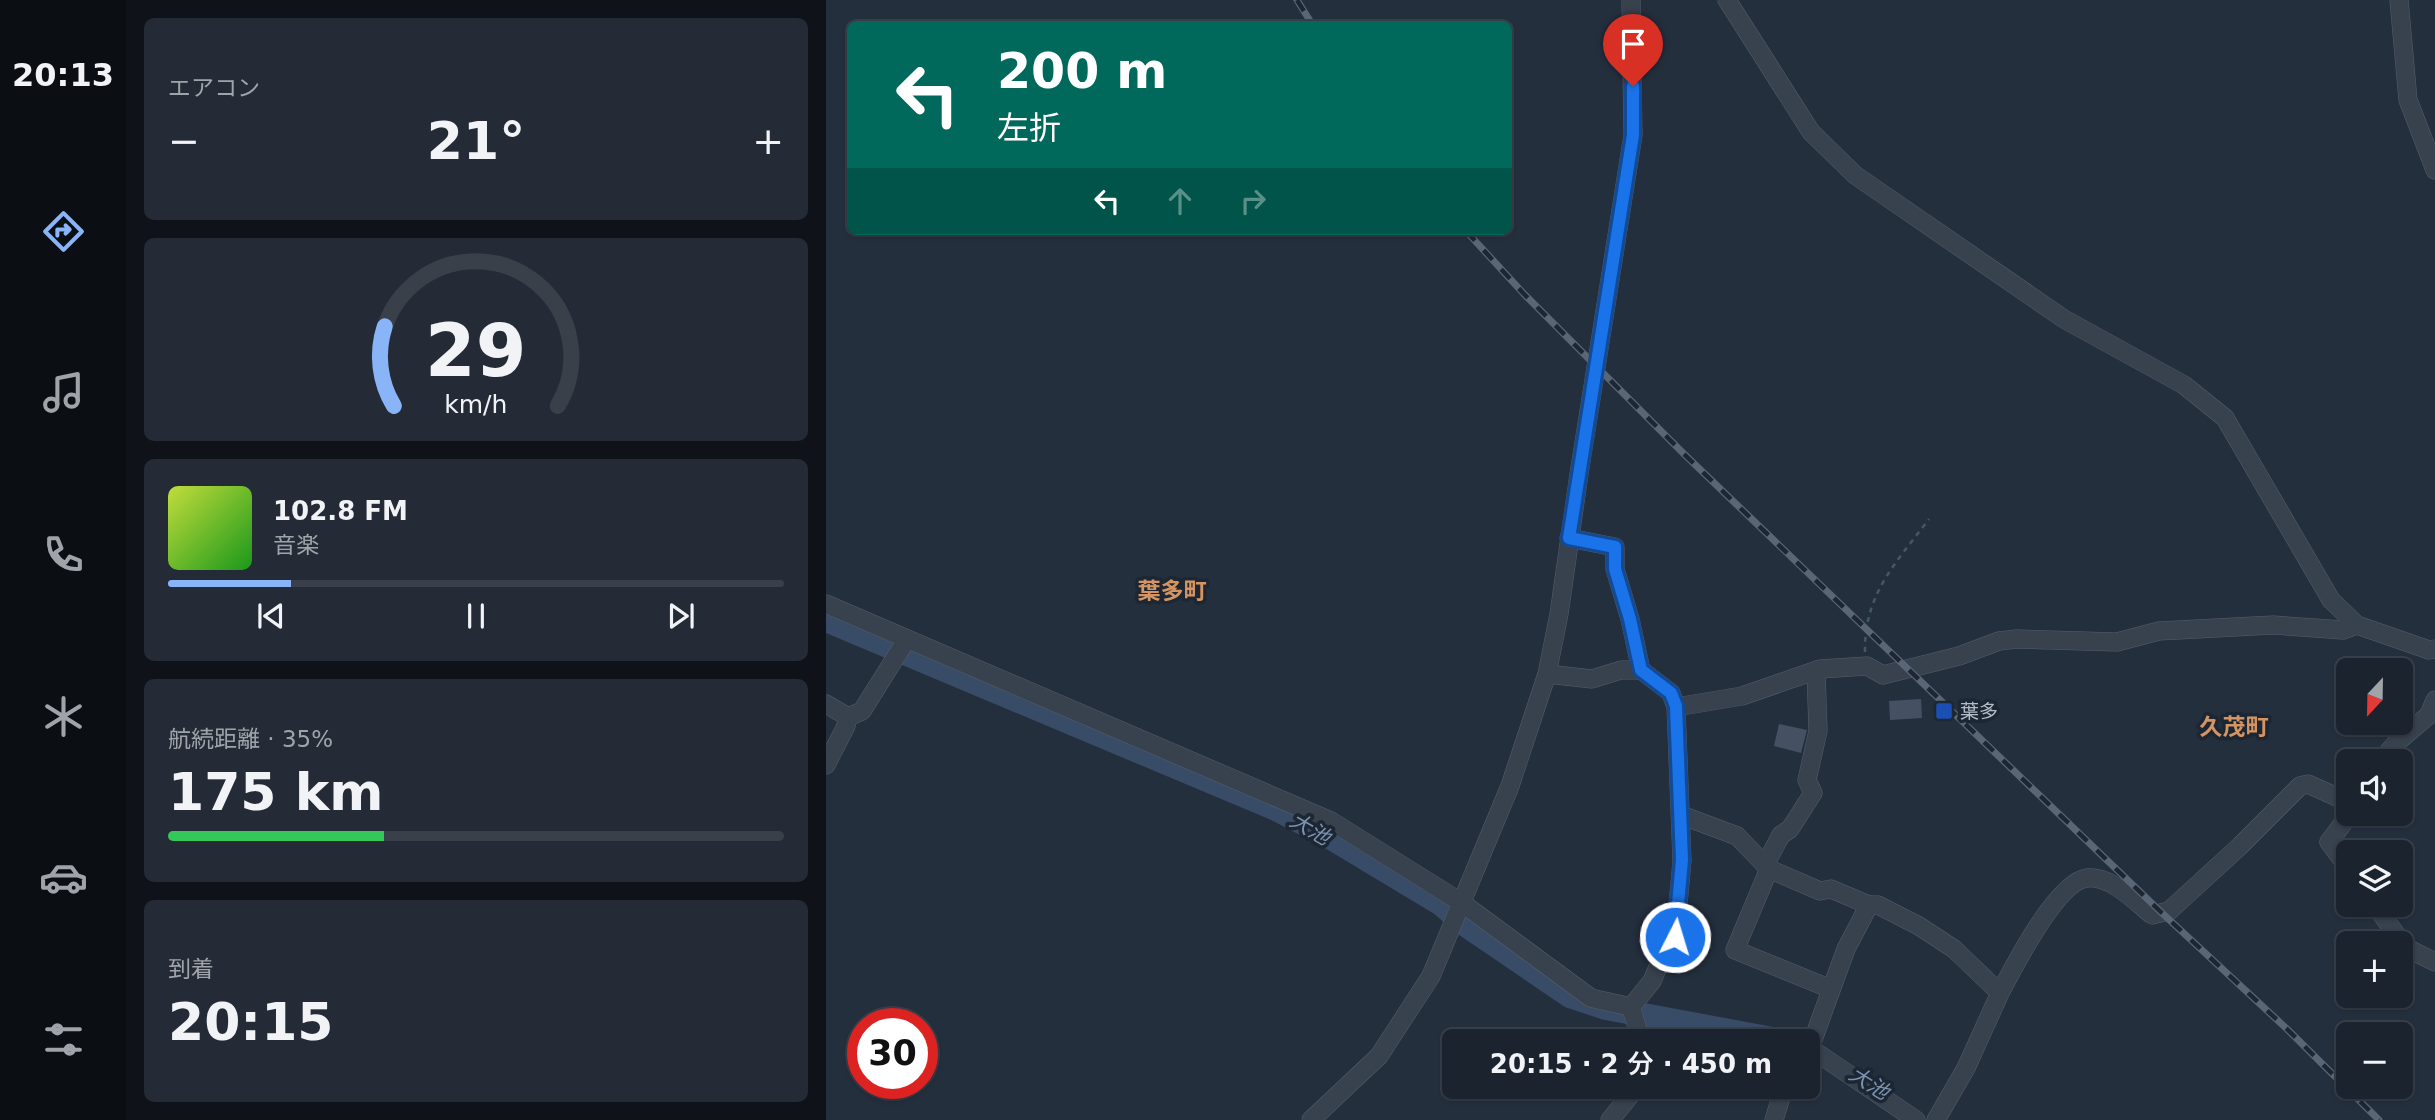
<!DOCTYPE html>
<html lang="ja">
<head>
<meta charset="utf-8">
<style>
	body { margin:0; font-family:"DejaVu Sans","Noto Sans JP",sans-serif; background:#242b36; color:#f1f3f6; height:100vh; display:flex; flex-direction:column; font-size:26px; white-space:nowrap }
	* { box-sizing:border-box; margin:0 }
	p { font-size:23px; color:#a0a4aa }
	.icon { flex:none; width:38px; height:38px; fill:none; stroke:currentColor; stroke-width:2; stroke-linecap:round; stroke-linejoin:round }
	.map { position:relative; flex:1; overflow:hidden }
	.drawer { display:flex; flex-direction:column; gap:18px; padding:18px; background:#0f1319; width:700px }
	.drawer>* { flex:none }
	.guide { position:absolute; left:21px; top:21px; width:665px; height:214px; border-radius:10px; box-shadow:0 2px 5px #0004,0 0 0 2px #39404a; background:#00695c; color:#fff; overflow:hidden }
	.needle { width:46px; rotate:202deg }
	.fabs { position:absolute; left:1510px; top:658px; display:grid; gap:14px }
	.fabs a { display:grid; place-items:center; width:77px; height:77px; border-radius:10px; background:#1b232e; box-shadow:0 2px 5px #0004,0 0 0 2px #39404a; font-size:35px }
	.speed { position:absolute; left:21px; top:1008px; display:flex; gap:14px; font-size:35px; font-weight:700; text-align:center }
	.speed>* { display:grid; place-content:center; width:91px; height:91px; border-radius:50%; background:#1b232e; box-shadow:0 2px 5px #0004,0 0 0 2px #39404a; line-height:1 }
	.speed .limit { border:10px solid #d22; background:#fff; color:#111 }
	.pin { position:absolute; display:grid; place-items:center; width:60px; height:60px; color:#fff; margin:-72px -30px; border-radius:50% 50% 50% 0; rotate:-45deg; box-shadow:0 0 7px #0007 }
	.pin .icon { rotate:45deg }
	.me { position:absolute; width:77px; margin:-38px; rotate:5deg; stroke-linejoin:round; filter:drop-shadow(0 0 5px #0008) }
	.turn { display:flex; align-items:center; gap:24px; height:147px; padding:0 35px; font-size:32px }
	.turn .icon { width:91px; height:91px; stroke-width:2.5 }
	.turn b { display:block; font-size:49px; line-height:60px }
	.lanes { display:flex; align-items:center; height:66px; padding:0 35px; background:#0003; justify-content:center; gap:35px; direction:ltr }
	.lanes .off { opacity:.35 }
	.big { font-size:52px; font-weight:600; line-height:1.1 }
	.drawer .card { flex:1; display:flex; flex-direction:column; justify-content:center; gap:10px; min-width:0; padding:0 24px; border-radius:10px; background:#242b36 }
	.drawer .dial { align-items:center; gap:0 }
	.dial svg { height:182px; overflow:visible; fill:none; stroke:#39404a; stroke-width:7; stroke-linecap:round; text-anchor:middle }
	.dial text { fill:#f1f3f6; stroke:none }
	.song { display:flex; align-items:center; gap:21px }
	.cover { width:84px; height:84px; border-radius:10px; background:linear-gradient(135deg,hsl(70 70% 55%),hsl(120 70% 35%)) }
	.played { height:7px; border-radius:4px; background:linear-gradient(90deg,#8ab4f8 20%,#39404a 20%) }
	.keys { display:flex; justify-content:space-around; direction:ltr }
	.heat { display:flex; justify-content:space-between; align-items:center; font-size:38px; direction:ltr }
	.charge { height:10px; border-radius:5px; background:linear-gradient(90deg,#34c759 35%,#39404a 0) }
	.trip { position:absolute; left:616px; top:1029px; width:378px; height:70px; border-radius:10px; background:#1b232e; box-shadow:0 2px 5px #0004,0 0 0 2px #39404a; font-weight:600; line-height:70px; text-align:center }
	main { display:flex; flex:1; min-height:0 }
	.tab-bar { display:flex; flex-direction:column; width:126px; justify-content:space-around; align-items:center; background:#0b0e12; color:#a0a4aa }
	.tab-bar .icon { width:49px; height:49px }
	.tab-bar .selected { color:#8ab4f8 }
	.tab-bar b { font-size:32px; color:#f1f3f6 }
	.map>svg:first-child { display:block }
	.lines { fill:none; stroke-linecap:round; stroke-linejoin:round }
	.river { stroke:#394c67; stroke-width:24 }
	.building { fill:#455162 }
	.minor-casing { stroke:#565f6c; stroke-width:19 }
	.path { stroke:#44595c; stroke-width:2.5; stroke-dasharray:5 5; stroke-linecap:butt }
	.minor { stroke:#38414e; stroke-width:18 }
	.rail-casing { stroke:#5a6575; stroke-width:7 }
	.rail { stroke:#1d2633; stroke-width:4.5; stroke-dasharray:13; stroke-linecap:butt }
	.route-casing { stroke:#114b97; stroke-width:18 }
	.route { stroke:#1a73e8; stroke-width:12 }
	.transit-dot { fill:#1a4fb4; stroke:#1d2633; stroke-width:2.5 }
	.labels { text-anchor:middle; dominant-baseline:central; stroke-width:7; stroke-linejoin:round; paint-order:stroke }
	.poi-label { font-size:19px; fill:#b4bcc9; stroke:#1d2633; text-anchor:start }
	.water-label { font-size:21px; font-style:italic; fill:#7c92b1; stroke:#1d2633 }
	.quarter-label { font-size:23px; font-weight:bold; fill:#d59563; stroke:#1d2633 }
</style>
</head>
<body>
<main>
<nav class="tab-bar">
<b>20:13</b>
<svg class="icon selected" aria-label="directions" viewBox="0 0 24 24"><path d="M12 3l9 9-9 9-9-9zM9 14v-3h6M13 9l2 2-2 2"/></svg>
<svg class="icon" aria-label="music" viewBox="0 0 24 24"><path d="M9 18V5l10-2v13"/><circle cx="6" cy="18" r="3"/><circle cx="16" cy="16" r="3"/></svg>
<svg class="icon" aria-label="phone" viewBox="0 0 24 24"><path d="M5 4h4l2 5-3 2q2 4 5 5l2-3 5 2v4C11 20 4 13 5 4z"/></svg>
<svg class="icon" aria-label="climate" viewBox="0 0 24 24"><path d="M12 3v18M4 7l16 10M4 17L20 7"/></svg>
<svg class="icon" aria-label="car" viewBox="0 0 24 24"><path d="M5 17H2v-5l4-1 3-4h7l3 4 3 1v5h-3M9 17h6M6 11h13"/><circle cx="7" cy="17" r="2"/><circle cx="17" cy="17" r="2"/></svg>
<svg class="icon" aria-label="filters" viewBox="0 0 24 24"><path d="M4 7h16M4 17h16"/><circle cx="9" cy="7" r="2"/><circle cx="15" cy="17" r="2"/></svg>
</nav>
<section class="drawer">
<div class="card"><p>エアコン</p>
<div class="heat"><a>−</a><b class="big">21°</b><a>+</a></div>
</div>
<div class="card dial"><svg viewBox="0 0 100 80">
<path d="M14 69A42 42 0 1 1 86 69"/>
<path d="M14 69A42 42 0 0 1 10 34" stroke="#8ab4f8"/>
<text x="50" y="56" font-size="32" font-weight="700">29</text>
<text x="50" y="72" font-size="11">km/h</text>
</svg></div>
<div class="card">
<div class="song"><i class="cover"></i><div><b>102.8 FM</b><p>音楽</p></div></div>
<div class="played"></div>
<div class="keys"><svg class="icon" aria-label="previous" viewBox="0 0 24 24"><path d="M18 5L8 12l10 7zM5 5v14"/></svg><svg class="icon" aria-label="pause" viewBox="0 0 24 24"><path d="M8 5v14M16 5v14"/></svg><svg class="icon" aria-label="next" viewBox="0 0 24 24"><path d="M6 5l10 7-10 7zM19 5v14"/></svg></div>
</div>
<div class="card"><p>航続距離 · 35%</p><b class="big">175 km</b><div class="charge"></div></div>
<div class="card"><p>到着</p><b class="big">20:15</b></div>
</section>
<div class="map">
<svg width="1609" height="1120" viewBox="0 0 1609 1120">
	<rect width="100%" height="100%" fill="#242f3e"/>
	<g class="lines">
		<path class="river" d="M0,620L450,809L507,839L615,904L637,923L744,996L780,1008L957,1041"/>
	</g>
	<g class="building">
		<path d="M1095,699L1096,718L1064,720L1063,701Z"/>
		<path d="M953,724L981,730L975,753L948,746Z"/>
	</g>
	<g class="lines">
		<defs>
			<g id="minor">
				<path d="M901,0L985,132L1029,175L1238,319L1358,385L1399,418L1505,600L1531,625L1603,650L1609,649"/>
				<path d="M1573,0L1582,100L1609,170"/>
				<path d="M743,538L789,547V569L804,619L815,670"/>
				<path d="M0,604L505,821L636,903L765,998L805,1007"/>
				<path d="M721,674L766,679L795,670H815L845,693L850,707L856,861L849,937L838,953L826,981L805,1007L815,1041"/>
				<path d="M0,704L22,717L20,726L0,765"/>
				<path d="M850,707L916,696L994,669L1041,666L1057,675L1133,656L1173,641L1191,639L1291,642L1333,631L1447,625L1517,630L1531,625"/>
				<path d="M22,717L36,711L81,639"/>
				<path d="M1555,761L1569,744L1603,715L1609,700"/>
				<path d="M855,815L911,836L943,869L994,891L1005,889L1043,905H1052L1093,926L1128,949L1174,993L1140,1068L1110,1120"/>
				<path d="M939,865L955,835L964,829L987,793L981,780L992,731L990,671"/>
				<path d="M1522,868L1503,842L1524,814"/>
				<path d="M943,869L909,950L1005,989"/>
				<path d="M1549,905L1579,947L1609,962"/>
				<path d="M1174,993C1188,966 1231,882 1261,878C1284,875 1310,902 1326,915L1343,911L1414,846L1474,786L1482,784L1522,802"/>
				<path d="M984,1048L1020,949L1043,905"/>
				<path d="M982,1049L984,1048L1090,1120"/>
				<path d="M485,1120L553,1056L605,976L684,786L721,674L733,614L753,474L807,135L805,0"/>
				<path d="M784,1120L811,1087"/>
				<path d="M948,1120L958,1087"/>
			</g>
		</defs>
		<use href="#minor" class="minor-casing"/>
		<path class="path" d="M1039,652C1038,594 1070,563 1103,519"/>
		<use href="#minor" class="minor"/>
		<defs>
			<g id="rail">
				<path d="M471,0L486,24"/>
				<path d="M640,231L698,294L858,454L1336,913L1461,1029L1553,1120"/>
			</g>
		</defs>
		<use href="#rail" class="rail-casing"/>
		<use href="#rail" class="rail"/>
	</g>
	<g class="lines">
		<defs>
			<path id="route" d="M807,86V135L743,538L789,547V569L804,619L815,670L845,693L850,706L856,860L849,937"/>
		</defs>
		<use href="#route" class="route-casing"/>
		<use href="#route" class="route"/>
	</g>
	<rect class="transit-dot" x="1109" y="702" width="18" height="18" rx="3.5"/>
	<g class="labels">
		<g class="poi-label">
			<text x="1134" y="711">葉多</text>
		</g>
		<g class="water-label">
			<text transform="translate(484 829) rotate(30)">大池</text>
			<text transform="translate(1043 1083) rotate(32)">大池</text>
		</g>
		<g class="quarter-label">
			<text x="346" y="591">葉多町</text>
			<text x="1408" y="727">久茂町</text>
		</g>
	</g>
</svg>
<div class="fabs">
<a><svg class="needle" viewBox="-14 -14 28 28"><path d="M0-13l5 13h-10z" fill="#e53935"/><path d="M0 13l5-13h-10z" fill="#a0a4aa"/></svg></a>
<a><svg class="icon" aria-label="sound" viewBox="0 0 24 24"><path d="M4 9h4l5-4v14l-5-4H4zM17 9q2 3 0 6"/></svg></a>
<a><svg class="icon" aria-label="layers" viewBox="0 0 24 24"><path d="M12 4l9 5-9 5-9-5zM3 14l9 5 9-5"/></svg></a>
<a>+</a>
<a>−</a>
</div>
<div class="speed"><div class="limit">30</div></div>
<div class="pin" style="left:807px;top:86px;background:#d93025"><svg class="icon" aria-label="arrive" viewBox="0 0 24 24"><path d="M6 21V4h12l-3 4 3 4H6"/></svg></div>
<svg class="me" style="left:849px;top:937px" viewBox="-20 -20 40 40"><circle r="17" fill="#1a73e8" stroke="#fff" stroke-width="3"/><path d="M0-11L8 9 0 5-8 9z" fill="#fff"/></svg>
<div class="trip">20:15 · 2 分 · 450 m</div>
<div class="guide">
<div class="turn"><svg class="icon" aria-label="left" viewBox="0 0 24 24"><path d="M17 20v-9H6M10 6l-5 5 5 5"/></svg><div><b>200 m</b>左折</div></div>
<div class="lanes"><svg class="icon" aria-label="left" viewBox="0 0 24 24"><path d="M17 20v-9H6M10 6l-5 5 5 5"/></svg><svg class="icon off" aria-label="ahead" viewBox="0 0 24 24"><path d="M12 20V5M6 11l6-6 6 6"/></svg><svg class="icon off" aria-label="right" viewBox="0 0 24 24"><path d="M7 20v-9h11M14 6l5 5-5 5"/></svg></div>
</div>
</div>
</main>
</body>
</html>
